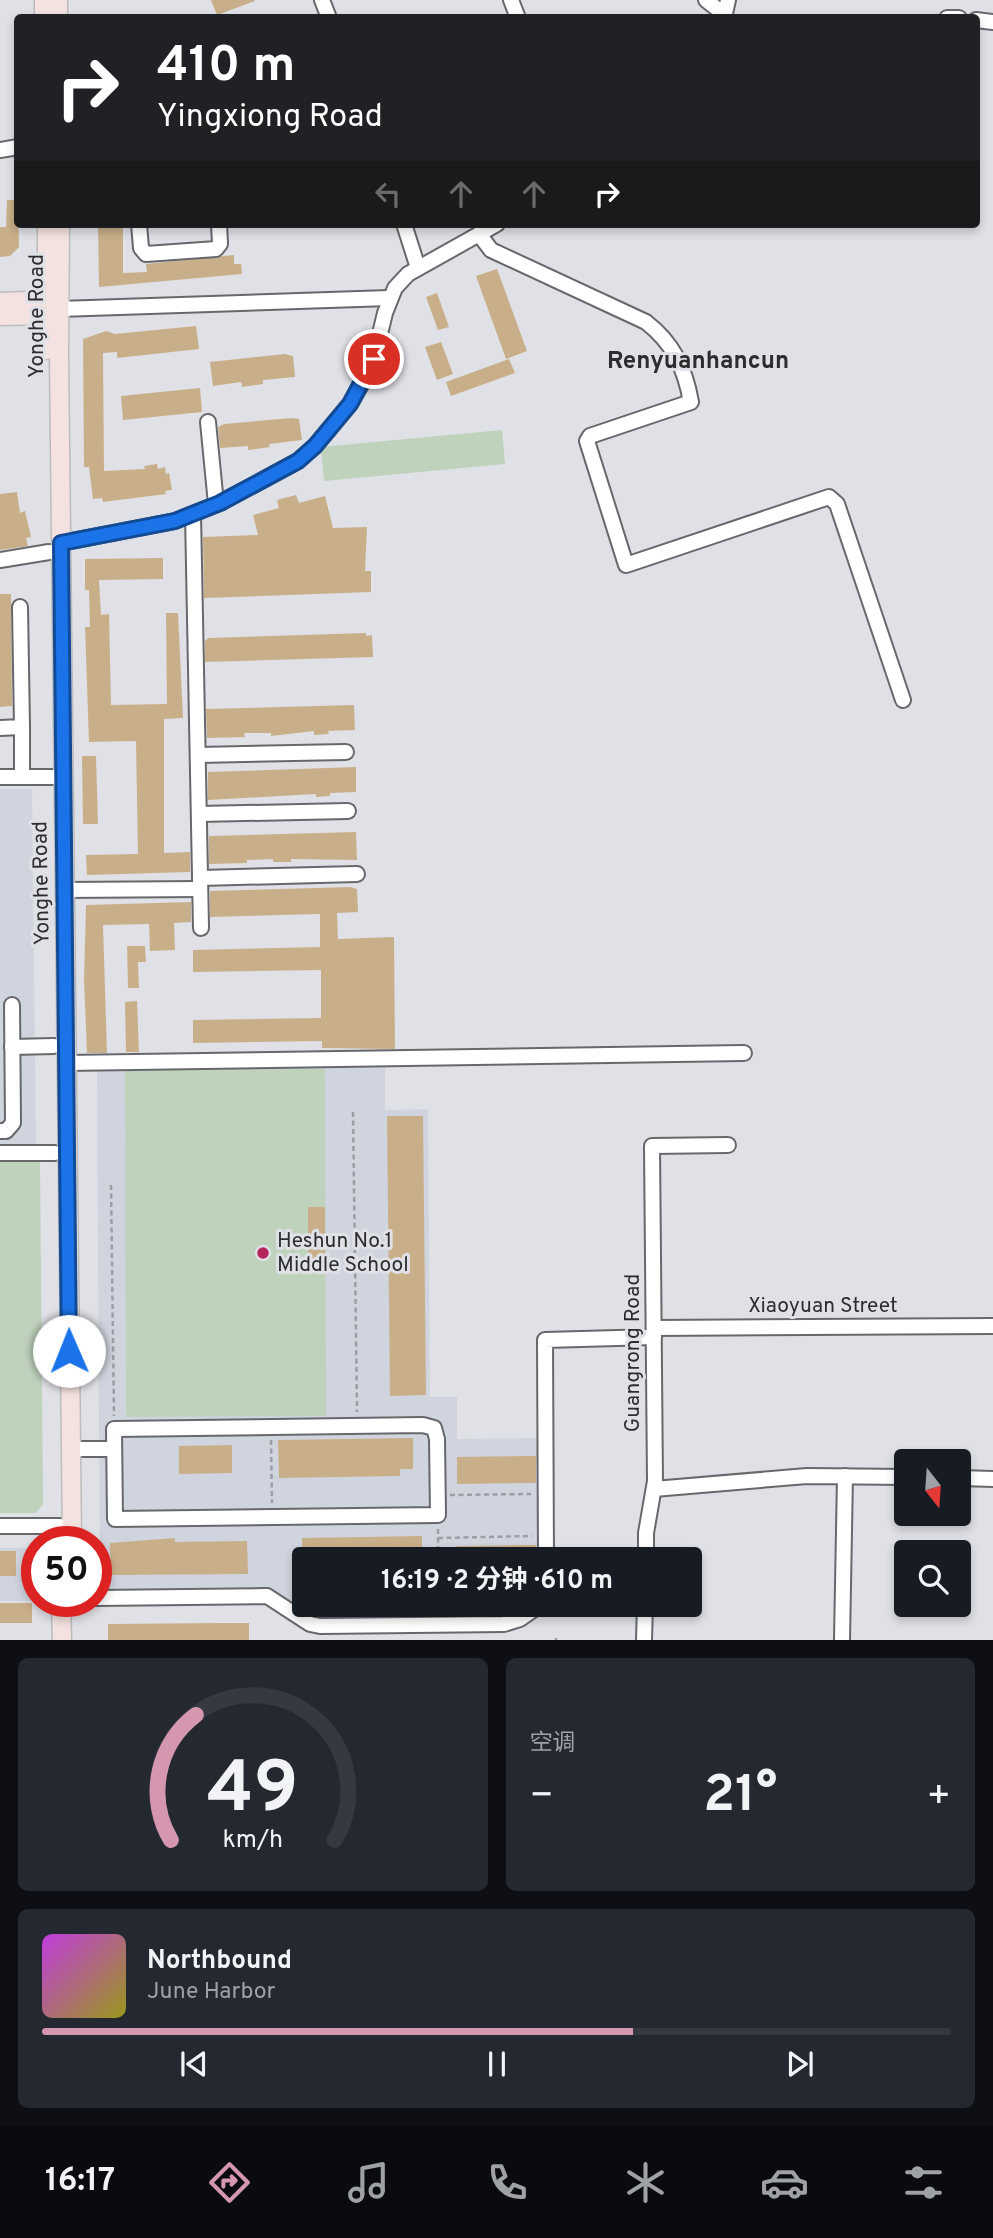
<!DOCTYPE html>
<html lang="zh">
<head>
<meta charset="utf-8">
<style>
	body { margin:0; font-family:Overpass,"Noto Sans SC",sans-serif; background:#242831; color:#f1f3f6; height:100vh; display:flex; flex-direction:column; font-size:26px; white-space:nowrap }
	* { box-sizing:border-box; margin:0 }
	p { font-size:23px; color:#9ea1a6 }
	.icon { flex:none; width:38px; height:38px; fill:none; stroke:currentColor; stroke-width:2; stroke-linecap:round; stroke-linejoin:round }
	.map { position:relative; height:1640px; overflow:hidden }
	.drawer { display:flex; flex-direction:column; gap:18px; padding:18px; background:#0d0f14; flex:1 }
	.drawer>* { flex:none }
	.top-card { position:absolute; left:14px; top:14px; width:966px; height:214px; border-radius:7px; box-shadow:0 4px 10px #0003; background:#202124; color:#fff; overflow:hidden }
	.needle { width:46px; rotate:163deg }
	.controls { position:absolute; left:894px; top:1449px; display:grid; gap:14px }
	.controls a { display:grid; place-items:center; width:77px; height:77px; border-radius:7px; background:#171b24; box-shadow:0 4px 10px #0003; font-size:35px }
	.speed { position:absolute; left:21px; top:1526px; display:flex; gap:14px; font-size:35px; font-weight:700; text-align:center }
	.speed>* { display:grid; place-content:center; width:91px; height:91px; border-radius:50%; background:#171b24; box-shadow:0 4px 10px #0003; line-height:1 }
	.speed .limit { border:10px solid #d22; background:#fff; color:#111 }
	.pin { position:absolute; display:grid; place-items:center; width:60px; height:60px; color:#fff; margin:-30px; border:4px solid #fff; border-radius:50%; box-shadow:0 2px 7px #0007 }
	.me { position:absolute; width:77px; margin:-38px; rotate:359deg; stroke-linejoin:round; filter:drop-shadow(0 0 5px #0008) }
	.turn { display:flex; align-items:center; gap:24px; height:147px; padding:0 28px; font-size:32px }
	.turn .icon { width:91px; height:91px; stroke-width:2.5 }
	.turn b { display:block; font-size:49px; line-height:60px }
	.lanes { display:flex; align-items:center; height:66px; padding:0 28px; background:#0003; justify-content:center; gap:35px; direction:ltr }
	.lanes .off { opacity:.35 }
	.big { font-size:52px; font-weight:700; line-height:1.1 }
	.drawer .widget { flex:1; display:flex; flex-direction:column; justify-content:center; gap:10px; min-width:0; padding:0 24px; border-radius:10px; background:#242831 }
	.drawer .dial { align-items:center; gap:0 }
	.dial svg { height:182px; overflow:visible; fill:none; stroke:#363941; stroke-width:7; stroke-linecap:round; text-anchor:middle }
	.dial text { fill:#f1f3f6; stroke:none }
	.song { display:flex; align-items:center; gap:21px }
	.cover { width:84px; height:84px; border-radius:10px; background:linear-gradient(135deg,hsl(290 70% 55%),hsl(60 70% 35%)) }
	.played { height:7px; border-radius:4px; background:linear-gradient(90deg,#d596b0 65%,#363941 65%) }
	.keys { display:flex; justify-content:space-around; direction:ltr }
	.heat { display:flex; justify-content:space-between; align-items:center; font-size:38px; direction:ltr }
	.drawer .tiles { flex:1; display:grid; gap:18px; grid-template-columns:1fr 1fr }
	.widget:last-child { grid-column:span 2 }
	.trip { position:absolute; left:292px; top:1547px; width:410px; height:70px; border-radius:7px; background:#171b24; box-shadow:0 4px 10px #0003; font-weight:700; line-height:70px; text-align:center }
	.tab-bar { display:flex; height:112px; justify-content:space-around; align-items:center; background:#090b0e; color:#9ea1a6 }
	.tab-bar .icon { width:49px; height:49px }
	.tab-bar .current { color:#d596b0 }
	.tab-bar b { font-size:32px; color:#f1f3f6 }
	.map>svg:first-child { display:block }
	.built { fill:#cfd4de }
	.green { fill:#bed2bc }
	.building { fill:#c9af89 }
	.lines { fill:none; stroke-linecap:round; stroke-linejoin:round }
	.minor-casing { stroke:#67686c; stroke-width:18 }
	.major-casing { stroke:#bcbcbc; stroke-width:21 }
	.path { stroke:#9d9ea2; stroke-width:2.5; stroke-dasharray:5 3.5; stroke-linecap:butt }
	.minor { stroke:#fff; stroke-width:14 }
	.major { stroke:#f4e2e0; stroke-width:18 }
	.route-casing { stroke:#114b97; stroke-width:18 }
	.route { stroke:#1a73e8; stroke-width:12 }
	.poi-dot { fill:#b3255a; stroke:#dfe1e6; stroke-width:2.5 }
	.labels { text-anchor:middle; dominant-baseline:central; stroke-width:6; stroke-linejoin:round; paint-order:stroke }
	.street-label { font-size:21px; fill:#2d2d2f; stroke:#dfe1e6 }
	.poi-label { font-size:21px; fill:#2d2d2f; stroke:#dfe1e6; text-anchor:start }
	.quarter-label { font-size:24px; font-weight:bold; fill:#2d2d2f; stroke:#dfe1e6 }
</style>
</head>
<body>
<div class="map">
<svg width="993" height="1640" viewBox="0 0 993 1640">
	<rect width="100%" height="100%" fill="#dfe1e6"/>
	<g class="built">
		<path d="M0,789H32L36,1147H0Z"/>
		<path d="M385,1065V1110L428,1109L430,1397H457V1439L541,1438V1559H304V1605H529L488,1617L316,1618L275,1591L100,1593L97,1067Z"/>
		<rect x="0" y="1548" width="36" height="53"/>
	</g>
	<g class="green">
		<path d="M502,430L505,464L324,481L321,447Z"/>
		<path d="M224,1068L325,1069L326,1416L126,1417L125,1070Z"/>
		<path d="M0,1161L40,1162L43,1504L36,1513H0Z"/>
	</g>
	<g class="building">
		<path d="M211,0H254L255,1L217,15Z"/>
		<path d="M7,200H18L19,247L10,256L0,257V227H6Z"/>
		<path d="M98,224H123V273L147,272L146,264L234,255V264H241L242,274L99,287Z"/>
		<path d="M497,269L527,351L506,359L476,276Z"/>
		<path d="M437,293L449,327L438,330L426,297Z"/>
		<path d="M196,326L199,349L117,358V352L103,353L104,471L145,469L144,466L157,464L158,469L165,467L166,474L169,473L172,490L165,491L166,494L103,502L102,498L93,499L89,467H84L83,339L106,331L115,334Z"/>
		<path d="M441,342L453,374L437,380L425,347Z"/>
		<path d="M285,354L293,356L295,377L263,380V384L242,387L241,382L213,386L210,362Z"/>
		<path d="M509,359L515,373L451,396L446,382Z"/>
		<path d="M200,388L202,412L123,420L121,396Z"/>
		<path d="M292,418L299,419L302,440L269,444L270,447L248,450V446L220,448L218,427L224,424Z"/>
		<path d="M17,492L20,513L25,511L31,537L26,538L28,546L0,550V494Z"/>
		<path d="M296,495L299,503L325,496L333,528L367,527L365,571H371V592L204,598L203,537L258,535L253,515L279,508L277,500Z"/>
		<path d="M163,558V579L99,580L101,615L109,614L111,705L167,704L166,613H178L183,718L164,719V853L190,852V872L87,875L86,855L138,854L136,741L89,742L85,627H90L89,590H85V559Z"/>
		<path d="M0,594H11L12,706L0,707Z"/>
		<path d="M366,633V636L372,635L373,657L205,662V641L208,638Z"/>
		<path d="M354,705L355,730L328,731L329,734L314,735V731L271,736V733H244L245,737L207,738L206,709Z"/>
		<path d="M82,756H96L98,824H83Z"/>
		<path d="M356,767V792L330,793V796L316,797V794L208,800V772Z"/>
		<path d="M356,832L357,860L291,859V862H273V859L247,860V863L209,864V836Z"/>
		<path d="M350,887L357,889L358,912L337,913L338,939L394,937L395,1049L322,1048V1041L193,1043V1020L321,1018V970L193,972V950L320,947V914L210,917V891Z"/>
		<path d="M191,902V922L174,923L175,950L150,951L149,924L103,925L107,1053H87L84,980L86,905Z"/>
		<path d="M127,946H145L146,962H138L139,988H128Z"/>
		<path d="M137,1001L139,1052H126L125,1002Z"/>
		<path d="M387,1116H423L426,1395L390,1396Z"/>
		<rect x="308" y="1207" width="17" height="56"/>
		<path d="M413,1438V1469H400V1476L279,1478L278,1440Z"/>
		<path d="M232,1445V1473L179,1474V1446Z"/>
		<path d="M536,1456V1483L457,1484V1457Z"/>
		<path d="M422,1536V1559H302V1538Z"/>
		<path d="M175,1538V1542L247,1541L248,1574L111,1575L110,1543Z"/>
		<path d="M536,1545V1559H456V1546Z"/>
		<rect x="0" y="1551" width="16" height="25"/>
		<rect x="0" y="1603" width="32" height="20"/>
		<path d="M221,1623H249V1640H108V1624Z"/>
	</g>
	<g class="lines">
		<defs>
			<g id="minor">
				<path d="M322,0L329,18"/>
				<path d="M511,0L518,18"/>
				<path d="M706,0L725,15"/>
				<path d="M724,18L728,0"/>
				<path d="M947,18H959"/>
				<path d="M976,20L993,22"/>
				<path d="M0,150L18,147"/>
				<path d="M139,224L141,248L146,254L216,249L220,244L219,224"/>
				<path d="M404,224L418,268"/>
				<path d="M479,234L491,250L646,322C673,343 685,368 691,402L590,436L587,441L626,565L829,497L837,504L903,700"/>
				<path d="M59,309L389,298"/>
				<path d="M208,422L216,504"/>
				<path d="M193,514L201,928"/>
				<path d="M61,543L175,521L220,503L298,461L315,446L350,404L362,383L374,359L385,313L395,288L408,274L497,224"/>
				<path d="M0,560L49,552"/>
				<path d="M22,727V777"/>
				<path d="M0,728L22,727L20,607"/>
				<path d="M198,755L346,752"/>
				<path d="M0,777H52"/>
				<path d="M199,814L348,811"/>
				<path d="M200,878L357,874"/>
				<path d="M64,890L200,889"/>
				<path d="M12,1047L54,1046"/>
				<path d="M66,1063L744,1053"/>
				<path d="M0,1131H6L13,1123L12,1005"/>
				<path d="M0,1153H55"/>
				<path d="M654,1328L993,1326"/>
				<path d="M423,1425L434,1428L437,1439L438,1515L115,1519L114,1429Z"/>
				<path d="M70,1449H114"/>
				<path d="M959,1478L993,1479"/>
				<path d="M654,1489L807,1476L906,1477"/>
				<path d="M0,1526H60"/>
				<path d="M546,1559L545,1340L654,1337"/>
				<path d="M646,1559V1533L655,1481L652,1146L728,1145"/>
				<path d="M96,1598L267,1596L310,1624L320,1626L504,1624L520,1619L540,1605"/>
				<path d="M644,1640L645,1605"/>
				<path d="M842,1640L845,1476"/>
			</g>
			<g id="major">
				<path d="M44,0V18"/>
				<path d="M58,0V18"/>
				<path d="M47,224V350"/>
				<path d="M60,224L59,354L72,1542"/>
				<path d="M0,302L56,300"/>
				<path d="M0,316L56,315"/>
				<path d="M61,1601L62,1640"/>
			</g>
		</defs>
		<use href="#minor" class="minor-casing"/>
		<use href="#major" class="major-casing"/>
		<g class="path">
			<path d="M353,1112L357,1412"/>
			<path d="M111,1185L114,1416"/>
			<path d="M271,1440L272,1503"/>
			<path d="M450,1495L531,1494"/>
			<path d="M438,1529V1559"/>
			<path d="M438,1538L532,1536"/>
			<path d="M324,1610L480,1608"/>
			<path d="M556,1640V1638"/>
		</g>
		<use href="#minor" class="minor"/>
		<use href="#major" class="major"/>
	</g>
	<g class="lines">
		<defs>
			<path id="route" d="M69,1351L61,543L175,521L220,503L298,461L315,446L350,404L374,359"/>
		</defs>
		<use href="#route" class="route-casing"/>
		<use href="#route" class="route"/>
	</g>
	<circle class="poi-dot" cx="263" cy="1253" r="7"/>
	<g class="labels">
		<g class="street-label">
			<text transform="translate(37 316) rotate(-90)">Yonghe Road</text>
			<text transform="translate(42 883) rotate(-91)">Yonghe Road</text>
			<text x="823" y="1306">Xiaoyuan Street</text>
			<text transform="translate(633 1353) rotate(-90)">Guangrong Road</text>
		</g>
		<g class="poi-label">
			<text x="277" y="1241">Heshun No.1<tspan x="277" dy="24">Middle School</tspan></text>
		</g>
		<g class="quarter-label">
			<text x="698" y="362">Renyuanhancun</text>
		</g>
	</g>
</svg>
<div class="controls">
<a><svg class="needle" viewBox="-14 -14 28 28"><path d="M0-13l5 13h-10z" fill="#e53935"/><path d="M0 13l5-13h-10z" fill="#9ea1a6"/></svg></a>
<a><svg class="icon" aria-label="search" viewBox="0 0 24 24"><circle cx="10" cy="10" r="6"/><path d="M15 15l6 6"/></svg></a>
</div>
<div class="speed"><div class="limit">50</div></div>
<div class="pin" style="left:374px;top:359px;background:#d93025"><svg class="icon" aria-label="arrive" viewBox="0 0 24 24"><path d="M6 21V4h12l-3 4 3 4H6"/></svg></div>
<svg class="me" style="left:69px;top:1351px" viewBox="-20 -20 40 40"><circle r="19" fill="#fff"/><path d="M0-13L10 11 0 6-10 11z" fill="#1a73e8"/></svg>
<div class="trip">16:19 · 2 分钟 · 610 m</div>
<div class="top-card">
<div class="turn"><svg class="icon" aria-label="right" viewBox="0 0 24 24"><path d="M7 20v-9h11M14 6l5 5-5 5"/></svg><div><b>410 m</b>Yingxiong Road</div></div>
<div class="lanes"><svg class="icon off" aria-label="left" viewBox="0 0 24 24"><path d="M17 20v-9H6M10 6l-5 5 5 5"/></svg><svg class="icon off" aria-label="ahead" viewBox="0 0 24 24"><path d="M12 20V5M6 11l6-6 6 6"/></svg><svg class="icon off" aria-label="ahead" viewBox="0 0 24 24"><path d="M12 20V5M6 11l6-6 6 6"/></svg><svg class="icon" aria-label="right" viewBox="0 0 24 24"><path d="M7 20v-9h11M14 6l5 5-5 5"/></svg></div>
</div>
</div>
<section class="drawer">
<div class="tiles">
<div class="widget dial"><svg viewBox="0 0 100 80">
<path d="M14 69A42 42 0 1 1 86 69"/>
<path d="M14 69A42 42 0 0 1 25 14" stroke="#d596b0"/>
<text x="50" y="56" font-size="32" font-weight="700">49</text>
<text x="50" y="72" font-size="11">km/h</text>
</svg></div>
<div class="widget"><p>空调</p>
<div class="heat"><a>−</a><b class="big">21°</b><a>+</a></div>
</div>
<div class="widget">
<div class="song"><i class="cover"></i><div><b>Northbound</b><p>June Harbor</p></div></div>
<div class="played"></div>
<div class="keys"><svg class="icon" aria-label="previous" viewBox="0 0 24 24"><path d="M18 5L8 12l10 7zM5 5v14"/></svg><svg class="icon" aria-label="pause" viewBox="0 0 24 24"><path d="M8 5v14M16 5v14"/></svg><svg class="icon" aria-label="next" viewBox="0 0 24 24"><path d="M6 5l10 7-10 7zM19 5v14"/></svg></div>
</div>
</div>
</section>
<nav class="tab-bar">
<b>16:17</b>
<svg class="icon current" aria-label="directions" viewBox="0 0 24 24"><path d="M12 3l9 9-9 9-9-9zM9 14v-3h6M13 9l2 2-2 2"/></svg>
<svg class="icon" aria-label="music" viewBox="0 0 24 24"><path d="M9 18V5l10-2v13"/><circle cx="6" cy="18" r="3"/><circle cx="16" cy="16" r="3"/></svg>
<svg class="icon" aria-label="phone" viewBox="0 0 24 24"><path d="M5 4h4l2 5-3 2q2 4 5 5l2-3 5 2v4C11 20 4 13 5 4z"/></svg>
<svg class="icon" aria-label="climate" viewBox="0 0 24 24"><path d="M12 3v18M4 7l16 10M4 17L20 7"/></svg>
<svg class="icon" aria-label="car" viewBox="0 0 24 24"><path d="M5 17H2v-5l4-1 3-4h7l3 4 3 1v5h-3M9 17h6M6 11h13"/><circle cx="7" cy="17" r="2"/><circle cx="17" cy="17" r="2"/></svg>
<svg class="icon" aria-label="filters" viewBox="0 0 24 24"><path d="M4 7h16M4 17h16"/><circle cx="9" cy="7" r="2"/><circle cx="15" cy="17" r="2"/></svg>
</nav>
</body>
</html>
